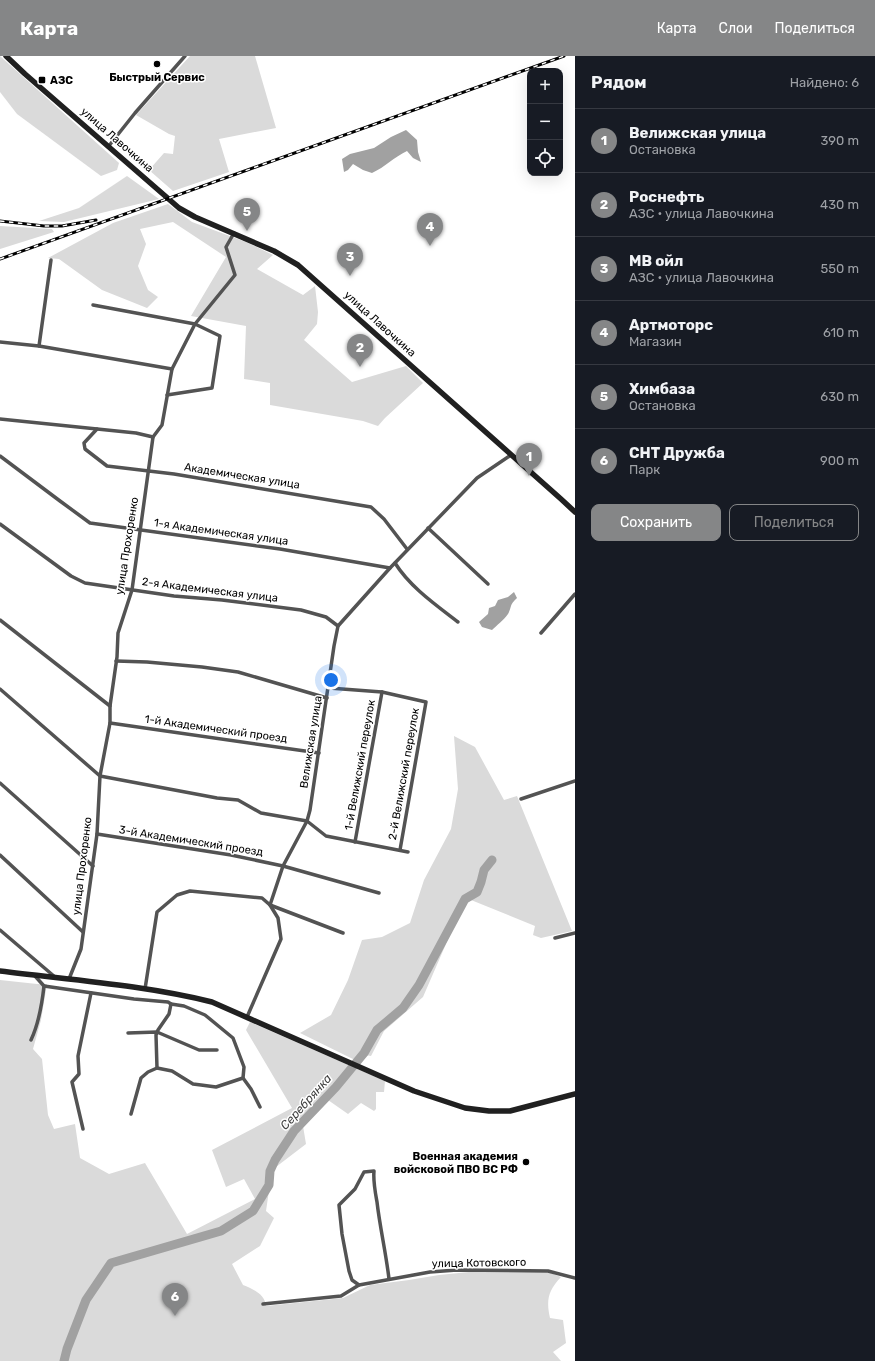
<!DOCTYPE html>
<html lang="ru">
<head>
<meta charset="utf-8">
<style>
	:root { --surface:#171b24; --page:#20242c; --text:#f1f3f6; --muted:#9ea1a6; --line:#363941; --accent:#858687 }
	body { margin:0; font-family:Rubik,sans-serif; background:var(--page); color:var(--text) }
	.controls { position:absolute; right:12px; top:12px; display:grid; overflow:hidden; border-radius:8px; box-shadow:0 4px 16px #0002 }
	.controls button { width:36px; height:36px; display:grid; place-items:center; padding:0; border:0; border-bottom:1px solid var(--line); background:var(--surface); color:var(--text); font:20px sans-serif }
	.you { position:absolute; left:331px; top:624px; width:14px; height:14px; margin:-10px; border:3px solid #fff; border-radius:50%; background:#1a73e8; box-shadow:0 0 0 6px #1a73e833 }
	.badge { display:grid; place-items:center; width:26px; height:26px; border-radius:50%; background:var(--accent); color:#fff; font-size:13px; font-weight:700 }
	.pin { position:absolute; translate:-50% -33px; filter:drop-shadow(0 1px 2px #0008) }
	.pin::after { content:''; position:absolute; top:21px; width:14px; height:12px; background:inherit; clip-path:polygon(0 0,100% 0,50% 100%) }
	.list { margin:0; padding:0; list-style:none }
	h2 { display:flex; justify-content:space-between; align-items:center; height:52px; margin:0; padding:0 16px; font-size:17px }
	h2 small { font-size:13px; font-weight:400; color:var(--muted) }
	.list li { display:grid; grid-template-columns:26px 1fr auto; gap:12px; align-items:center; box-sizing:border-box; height:64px; padding:0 16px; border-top:1px solid var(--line) }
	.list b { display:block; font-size:15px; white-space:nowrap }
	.list p { margin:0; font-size:13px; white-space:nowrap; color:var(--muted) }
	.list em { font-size:13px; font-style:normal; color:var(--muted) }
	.actions { display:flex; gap:8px; padding:12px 16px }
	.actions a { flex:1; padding:9px 0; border:1px solid var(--accent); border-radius:8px; text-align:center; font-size:14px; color:var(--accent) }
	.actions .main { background:var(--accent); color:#fff }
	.icon { flex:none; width:22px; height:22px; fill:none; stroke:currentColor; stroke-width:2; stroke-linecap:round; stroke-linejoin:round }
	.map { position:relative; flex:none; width:575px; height:1305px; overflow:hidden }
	header { display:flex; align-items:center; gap:24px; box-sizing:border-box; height:56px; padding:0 20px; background:var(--accent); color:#fff }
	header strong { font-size:19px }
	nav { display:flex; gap:22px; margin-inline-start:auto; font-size:14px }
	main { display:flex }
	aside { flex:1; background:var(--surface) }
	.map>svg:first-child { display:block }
</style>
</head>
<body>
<header>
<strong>Карта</strong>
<nav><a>Карта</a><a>Слои</a><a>Поделиться</a></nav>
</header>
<main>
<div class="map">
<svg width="575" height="1305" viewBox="0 0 575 1305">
	<rect width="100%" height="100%" fill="#fff"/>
	<g fill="#dadada">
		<polygon points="0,0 119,107 117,114 101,120 17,58 0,36"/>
		<polygon points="190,0 255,0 276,72 219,83 229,116 173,135 149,114 164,97 173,98 175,80 169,78 136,59"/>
		<polygon points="127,120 159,143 64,166 39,165 79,152"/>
		<polygon points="168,148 192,166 246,186 273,199 257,213 303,239 315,230 318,256 317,268 304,284 352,326 406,310 423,327 385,362 378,370 363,365 270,349 270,327 244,323 246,270 191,260 226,201 173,166 140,173 146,188 138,210 148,234 158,241 147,252 102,234 59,203 48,202 113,167"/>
		<polygon points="0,170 52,173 54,176 0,193"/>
		<polygon points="454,680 475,691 504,744 517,740 572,875 541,882 533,879 535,870 471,844 462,851 423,941 384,975 371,1000 365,999 361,1007 300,977 331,959 348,924 362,884 382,881 410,867 424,824 451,773 458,733"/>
		<path d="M0 924 37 928H47L41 964 33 993 42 1003 48 1059 54 1073 75 1068 80 1102 109 1118 145 1107 187 1178 255 1143 244 1123 226 1131 212 1094 292 1052 246 974 250 966 385 1025 384 1036H376V1053L374 1055 361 1047 348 1058 328 1044 303 1070 306 1088 272 1114 266 1155 274 1162 260 1190 232 1208 243 1229C253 1233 265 1238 266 1250L343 1242 370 1229 409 1224 439 1219 469 1216H548L561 1221C548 1235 546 1244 550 1262L563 1264 566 1287 553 1296 561 1305H0Z"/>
	</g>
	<g fill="#a1a1a1">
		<path d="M406 74 417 84 418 96 421 106 413 102 407 95C394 101 385 111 372 117L363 114 353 108 348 114 344 116 342 103 350 98 374 92 391 81Z"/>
		<path d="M514 536 517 542C509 549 512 551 508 558 503 565 497 569 492 574L482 571 479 566 488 558 489 552 495 550 498 544 508 541Z"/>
	</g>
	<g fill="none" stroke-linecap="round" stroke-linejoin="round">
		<polyline stroke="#a1a1a1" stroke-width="9" points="64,1305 67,1293 86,1244 111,1207 221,1175 253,1155 269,1129 270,1115 275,1104 294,1075 336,1031 364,997 377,974 403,952 419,929 465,843 477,836 481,826 484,814 492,804"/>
		<g stroke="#535353" stroke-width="3.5">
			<polyline points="108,91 135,57 185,0"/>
			<polyline points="93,249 195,268 220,280 212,332 167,339"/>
			<polyline points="0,286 39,290 172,313"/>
			<polyline points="39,290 51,204"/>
			<polyline points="0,363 136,377 153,381"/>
			<polyline points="97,373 84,387 85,393 107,410 174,418 371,451 384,463 407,493"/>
			<polyline points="0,400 60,445 90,467 280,493 390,512"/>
			<polyline points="0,468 71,520 85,527 174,540 222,544 301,554 326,561 338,570"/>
			<polyline points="428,472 488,528"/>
			<path d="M395 507C410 531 436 549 458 566"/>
			<polyline points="0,564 110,650"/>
			<polyline points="541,577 575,538"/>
			<polyline points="116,605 147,606 202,611 238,616 327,642"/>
			<polyline points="329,632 382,636 426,646 400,794"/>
			<polyline points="0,633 100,720 217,742 238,744 261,757 307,765 326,780 408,796"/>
			<polyline points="110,667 319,697"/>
			<polyline points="0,727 93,810"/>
			<polyline points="521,743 575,725"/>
			<polyline points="97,778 231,799 283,810 379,837"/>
			<polyline points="355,786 382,636"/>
			<polyline points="0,799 83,876"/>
			<polyline points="0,874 55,921"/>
			<polyline points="555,882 575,877"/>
			<polyline points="69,923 81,893 97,778 100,720 110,667 110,650 117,601 118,577 132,534 153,381 162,369 172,313 195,268 235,219 226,191 234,177"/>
			<polyline points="44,930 134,943 168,946 171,948 169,958 158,974 156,979 157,1012 148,1016 141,1022 131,1058"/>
			<polyline points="145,933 157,856 177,839 190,835 262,842 270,849 343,877"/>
			<polyline points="247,961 281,883 278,862 270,849 283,810 307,765 310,754 334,590 338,570 390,512 477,422 511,399"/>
			<polyline points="128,977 157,976 199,994 217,994"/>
			<path d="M31 984C39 967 42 948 44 930L35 920"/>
			<polyline points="157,1012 172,1015 193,1028 201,1029 216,1031 243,1022 244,1011 233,982 205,959 184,950 171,948"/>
			<polyline points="243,1022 251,1033 260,1051"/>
			<polyline points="83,1073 72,1026 79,1018 78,1000 91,937"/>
			<path d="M359 1229 352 1224 349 1215 342 1178 339 1149 355 1133 364 1116 374 1115C373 1125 375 1135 377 1146 380 1172 386 1197 389 1223"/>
			<polyline points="263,1248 341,1240 359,1229 430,1216 457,1214 548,1215 575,1222"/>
		</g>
		<g stroke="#202020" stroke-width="5.5">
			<polyline points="6,0 25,18 179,152 195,161 274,195 298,209 561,443 575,456"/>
			<path d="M0 915C71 924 143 929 212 946L414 1035 465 1052 489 1055H510L575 1038"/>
		</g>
		<g stroke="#000" stroke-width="3">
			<g id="rail">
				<polyline points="0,165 44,170 62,170 96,164"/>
				<polyline points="0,203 564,0"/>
			</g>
		</g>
		<use href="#rail" stroke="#fff" stroke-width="1.5" stroke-dasharray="4.5" stroke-linecap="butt"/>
	</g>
	<g fill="#000" stroke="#fff" stroke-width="1.5">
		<circle cx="157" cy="8" r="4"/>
		<rect x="38" y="20" width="8" height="8" rx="2"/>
		<circle cx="526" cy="1106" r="4"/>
	</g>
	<g text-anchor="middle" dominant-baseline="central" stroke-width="3" stroke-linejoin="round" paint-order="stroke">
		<g font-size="11" font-weight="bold" fill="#000" stroke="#fff">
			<text x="157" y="21">Быстрый Сервис</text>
			<text x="50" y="24" text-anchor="start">АЗС</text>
			<text x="518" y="1100" text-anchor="end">Военная академия<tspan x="518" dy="13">войсковой ПВО ВС РФ</tspan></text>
		</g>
		<g font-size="11" fill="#000" stroke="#fff">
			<text transform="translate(117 84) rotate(41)">улица Лавочкина</text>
			<text transform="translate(380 268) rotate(42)">улица Лавочкина</text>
			<text transform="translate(242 420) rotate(9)">Академическая улица</text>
			<text transform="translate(221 476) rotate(8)">1-я Академическая улица</text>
			<text transform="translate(127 490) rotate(-81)">улица Прохоренко</text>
			<text transform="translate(210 534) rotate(7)">2-я Академическая улица</text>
			<text transform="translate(216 673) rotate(8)">1-й Академический проезд</text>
			<text transform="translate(311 686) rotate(-81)">Велижская улица</text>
			<text transform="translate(360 709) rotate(-80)">1-й Велижский переулок</text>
			<text transform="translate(404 718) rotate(-80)">2-й Велижский переулок</text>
			<text transform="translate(191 785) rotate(9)">3-й Академический проезд</text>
			<text transform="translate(82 810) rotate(-83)">улица Прохоренко</text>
			<text transform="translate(479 1207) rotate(-1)">улица Котовского</text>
		</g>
		<g font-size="12" font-style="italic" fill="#424242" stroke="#fff">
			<text transform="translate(306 1046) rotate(-48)">Серебрянка</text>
		</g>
	</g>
</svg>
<div class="controls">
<button>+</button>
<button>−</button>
<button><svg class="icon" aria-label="locate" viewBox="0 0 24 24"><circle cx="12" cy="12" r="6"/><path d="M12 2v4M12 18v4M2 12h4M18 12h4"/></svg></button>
</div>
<div class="you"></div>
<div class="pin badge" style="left:529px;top:420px">1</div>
<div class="pin badge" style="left:360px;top:311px">2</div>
<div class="pin badge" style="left:350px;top:220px">3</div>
<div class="pin badge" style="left:430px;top:190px">4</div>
<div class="pin badge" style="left:247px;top:175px">5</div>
<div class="pin badge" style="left:175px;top:1260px">6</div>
</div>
<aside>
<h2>Рядом<small>Найдено: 6</small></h2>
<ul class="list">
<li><span class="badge">1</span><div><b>Велижская улица</b><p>Остановка</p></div><em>390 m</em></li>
<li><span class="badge">2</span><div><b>Роснефть</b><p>АЗС · улица Лавочкина</p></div><em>430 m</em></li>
<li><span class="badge">3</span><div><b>МВ ойл</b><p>АЗС · улица Лавочкина</p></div><em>550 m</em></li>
<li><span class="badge">4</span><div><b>Артмоторс</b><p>Магазин</p></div><em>610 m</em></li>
<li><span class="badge">5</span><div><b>Химбаза</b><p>Остановка</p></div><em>630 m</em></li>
<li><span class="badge">6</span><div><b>СНТ Дружба</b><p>Парк</p></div><em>900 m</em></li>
</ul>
<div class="actions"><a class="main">Сохранить</a><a>Поделиться</a></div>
</aside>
</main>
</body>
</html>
